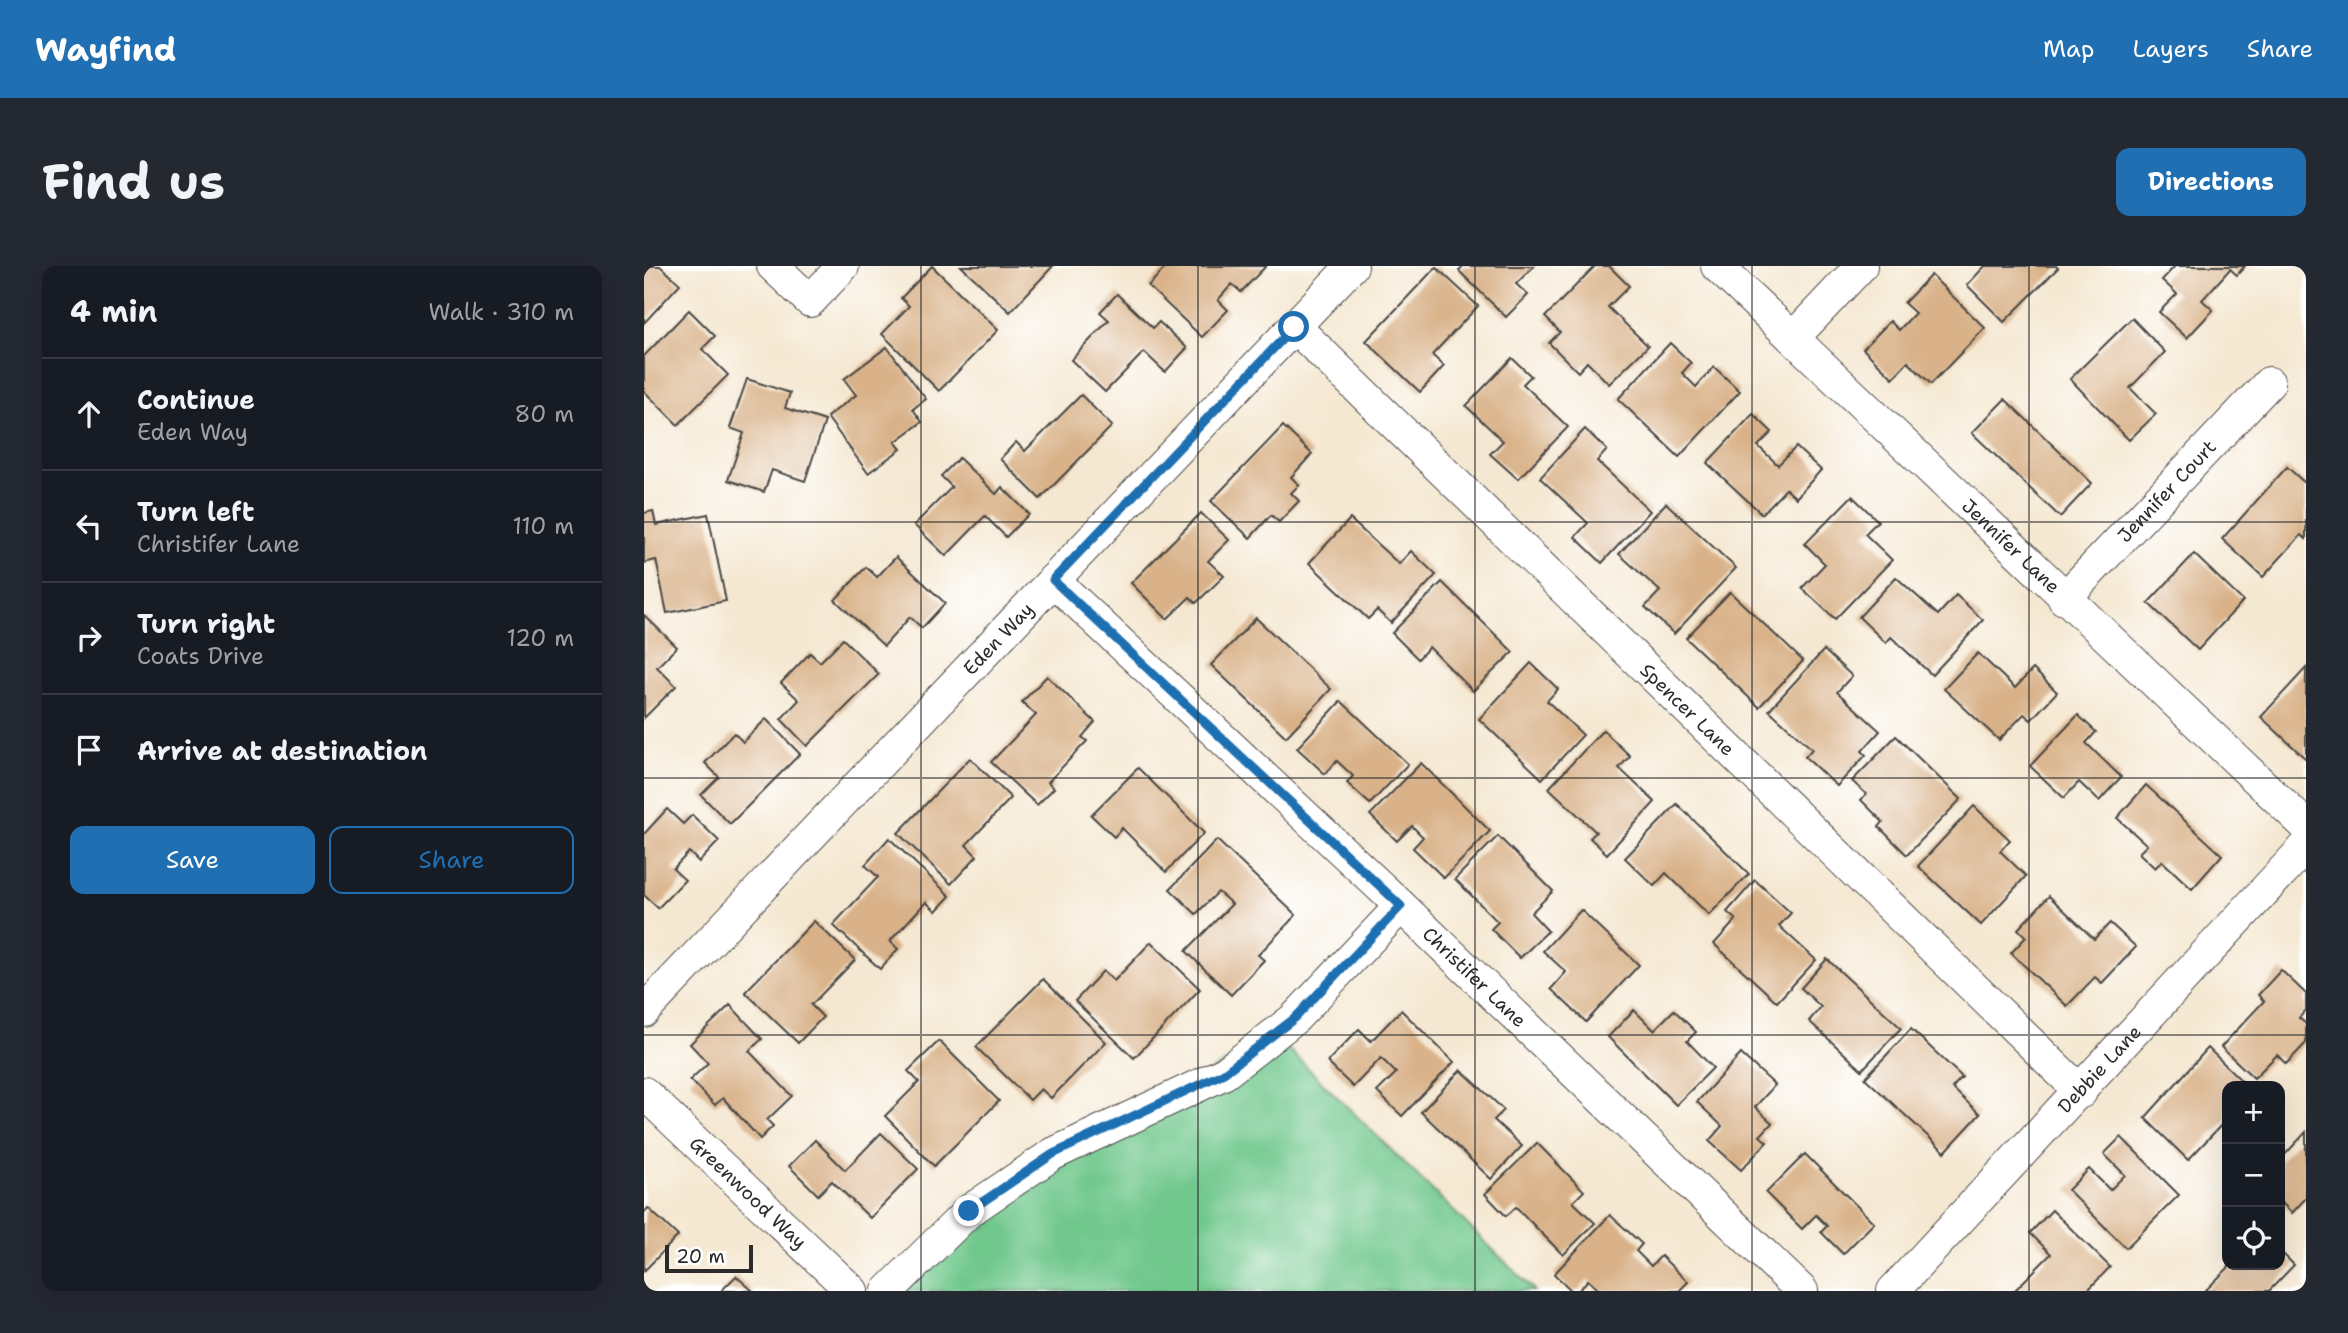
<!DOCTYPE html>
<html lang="en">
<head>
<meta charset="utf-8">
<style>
	:root { --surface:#171b24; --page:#242831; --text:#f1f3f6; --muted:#9ea1a6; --line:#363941; --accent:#1f6fb2 }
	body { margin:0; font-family:"Shantell Sans",sans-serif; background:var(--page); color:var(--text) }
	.controls { position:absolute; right:21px; bottom:21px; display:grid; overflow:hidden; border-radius:14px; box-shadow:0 7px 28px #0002 }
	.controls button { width:63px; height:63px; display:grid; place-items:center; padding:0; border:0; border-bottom:2px solid var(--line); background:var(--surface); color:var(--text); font:35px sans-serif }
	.scale { position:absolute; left:21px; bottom:18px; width:88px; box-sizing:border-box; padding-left:7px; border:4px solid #2b2b2b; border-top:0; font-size:19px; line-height:24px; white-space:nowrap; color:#2b2b2b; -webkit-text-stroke:5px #fff; paint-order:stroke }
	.stop { position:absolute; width:21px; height:21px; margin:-16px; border:5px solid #1f6fb2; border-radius:50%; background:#fff }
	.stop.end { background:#1f6fb2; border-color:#fff; box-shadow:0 2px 7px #0008 }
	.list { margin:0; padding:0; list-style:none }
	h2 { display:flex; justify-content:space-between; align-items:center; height:91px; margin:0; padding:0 28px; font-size:30px }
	h2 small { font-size:23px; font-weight:400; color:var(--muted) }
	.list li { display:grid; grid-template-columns:46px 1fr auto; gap:21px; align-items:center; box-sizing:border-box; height:112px; padding:0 28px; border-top:2px solid var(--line) }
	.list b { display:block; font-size:26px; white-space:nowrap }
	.list p { margin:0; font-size:23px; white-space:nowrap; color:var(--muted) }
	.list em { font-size:23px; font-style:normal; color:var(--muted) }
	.actions { display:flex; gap:14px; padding:21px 28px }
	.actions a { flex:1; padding:16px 0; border:2px solid var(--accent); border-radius:14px; text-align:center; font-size:24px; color:var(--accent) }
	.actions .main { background:var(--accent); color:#fff }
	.icon { flex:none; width:38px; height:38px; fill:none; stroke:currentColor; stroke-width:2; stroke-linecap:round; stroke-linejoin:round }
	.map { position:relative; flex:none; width:1662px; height:1025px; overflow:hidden; border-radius:14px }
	header { display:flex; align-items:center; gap:42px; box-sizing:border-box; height:98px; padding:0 35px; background:var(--accent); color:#fff }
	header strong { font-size:33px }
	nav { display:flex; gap:38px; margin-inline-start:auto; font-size:24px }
	.intro { display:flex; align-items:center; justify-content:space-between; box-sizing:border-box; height:168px; padding:0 42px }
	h1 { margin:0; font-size:49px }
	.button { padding:18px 32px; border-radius:14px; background:var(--accent); color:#fff; font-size:24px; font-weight:700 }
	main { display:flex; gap:42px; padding:0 42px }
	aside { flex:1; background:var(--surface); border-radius:14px; box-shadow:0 7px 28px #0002 }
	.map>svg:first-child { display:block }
</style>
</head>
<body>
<header>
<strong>Wayfind</strong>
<nav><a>Map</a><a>Layers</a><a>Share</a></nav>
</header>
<div class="intro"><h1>Find us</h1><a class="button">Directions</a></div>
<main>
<aside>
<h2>4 min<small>Walk · 310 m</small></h2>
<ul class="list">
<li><svg class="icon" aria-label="ahead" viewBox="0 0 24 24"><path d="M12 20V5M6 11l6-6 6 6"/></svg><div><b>Continue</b><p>Eden Way</p></div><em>80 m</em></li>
<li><svg class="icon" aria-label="left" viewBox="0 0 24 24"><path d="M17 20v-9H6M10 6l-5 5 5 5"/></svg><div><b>Turn left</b><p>Christifer Lane</p></div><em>110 m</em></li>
<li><svg class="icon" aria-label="right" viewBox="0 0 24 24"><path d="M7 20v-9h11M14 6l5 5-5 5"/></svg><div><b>Turn right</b><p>Coats Drive</p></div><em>120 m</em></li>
<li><svg class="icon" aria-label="arrive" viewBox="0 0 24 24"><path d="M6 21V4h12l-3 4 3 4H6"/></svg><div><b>Arrive at destination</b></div></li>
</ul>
<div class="actions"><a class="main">Save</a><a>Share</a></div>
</aside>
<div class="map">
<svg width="1662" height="1025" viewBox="0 0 1662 1025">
	<rect width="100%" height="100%" fill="#fff"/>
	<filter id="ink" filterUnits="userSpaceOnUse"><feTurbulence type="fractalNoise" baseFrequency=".0143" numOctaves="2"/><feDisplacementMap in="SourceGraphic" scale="14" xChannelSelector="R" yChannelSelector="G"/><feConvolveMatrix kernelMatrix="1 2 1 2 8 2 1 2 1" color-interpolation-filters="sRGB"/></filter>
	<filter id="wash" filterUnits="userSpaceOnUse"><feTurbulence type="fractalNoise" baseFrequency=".00686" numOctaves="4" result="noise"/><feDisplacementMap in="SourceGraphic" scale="28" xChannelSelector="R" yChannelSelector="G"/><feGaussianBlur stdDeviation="1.57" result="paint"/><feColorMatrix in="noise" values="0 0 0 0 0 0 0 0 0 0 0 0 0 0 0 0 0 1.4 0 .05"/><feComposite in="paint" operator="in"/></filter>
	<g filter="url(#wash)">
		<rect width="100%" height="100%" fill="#f5e8d2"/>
		<polygon fill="#71c88d" stroke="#4e7a5c" stroke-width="2" points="630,769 891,1025 244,1025 325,945"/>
		<g id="blocks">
			<g fill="#d9b289">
				<polygon points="0,0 16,0 36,18 0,57"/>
				<polygon points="288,0 354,64 295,125 238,68 265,40 257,32"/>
				<polygon points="317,0 409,0 366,46"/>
				<polygon points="523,0 622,0 597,26 588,18 574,34 584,44 558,71 504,20"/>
				<polygon points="819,0 890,0 872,18 884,29 862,51 815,5"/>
				<polygon points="951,0 965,0 985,20 964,41 1004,80 965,118 943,96 934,106 905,77 916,66 901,51"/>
				<polygon points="1341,0 1412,0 1414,2 1360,56 1323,19"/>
				<polygon points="1531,0 1601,0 1593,9 1586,3 1558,34 1569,44 1543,72 1515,46 1533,28 1518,14"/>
				<polygon points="792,1 834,40 788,89 800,100 776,126 722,75"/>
				<polygon points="1287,9 1341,62 1287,118 1264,96 1249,112 1219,83 1246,55 1255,64 1271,47 1260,37"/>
				<polygon points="473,28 509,62 515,56 543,82 521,106 500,86 461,126 427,94 465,54 456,46"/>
				<polygon points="45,44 71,70 58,83 84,109 34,159 0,125 0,90"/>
				<polygon points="1488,52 1521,86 1486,122 1512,148 1485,174 1426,113"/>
				<polygon points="1026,77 1047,97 1038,107 1052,121 1070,101 1096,125 1035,191 974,133"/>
				<polygon points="243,81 282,133 269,143 278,156 251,176 257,183 224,207 183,151 212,129 200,113"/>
				<polygon points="868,92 887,110 879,118 924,161 874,213 846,188 859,175 822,140"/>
				<polygon points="103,113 146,127 141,142 181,155 161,215 128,204 120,226 84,214 100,167 86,162"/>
				<polygon points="437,129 468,160 396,233 356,193 372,176 381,185"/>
				<polygon points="1361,133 1448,217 1416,251 1328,167"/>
				<polygon points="1109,148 1128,166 1114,180 1134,199 1152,181 1177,204 1152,232 1142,223 1118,248 1063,197"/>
				<polygon points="639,160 668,188 647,211 655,219 647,227 655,235 635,256 627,249 606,272 567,235"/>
				<polygon points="941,163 963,184 953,195 1006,245 958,297 931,271 944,257 896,212"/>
				<polygon points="315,192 352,228 358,221 385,248 362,271 341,250 302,290 270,259 308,221 297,210"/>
				<polygon points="1643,201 1662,218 1662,273 1657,269 1619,311 1578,273"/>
				<polygon points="1208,230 1234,255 1221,268 1248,294 1191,353 1158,322 1181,298 1161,278"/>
				<polygon points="1022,237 1092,302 1030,368 1001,341 1016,325 975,288"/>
				<polygon points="9,245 12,259 64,248 82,335 23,347 12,294 0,297 0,247"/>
				<polygon points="557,247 585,274 564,295 580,310 552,337 546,331 523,353 487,317"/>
				<polygon points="706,253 755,298 767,285 792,309 747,357 733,344 724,353 665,297"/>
				<polygon points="1550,288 1599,335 1554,384 1504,337"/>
				<polygon points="252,291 301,337 278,362 266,351 240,380 191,334 222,301 233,311"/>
				<polygon points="1252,311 1294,349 1312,329 1339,354 1288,409 1247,371 1242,377 1215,351"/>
				<polygon points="798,316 869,386 829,425 785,381 774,393 748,367"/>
				<polygon points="1086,326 1159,395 1115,441 1042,372"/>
				<polygon points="0,349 33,381 13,401 32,420 0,452"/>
				<polygon points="612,352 687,423 642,471 567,399"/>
				<polygon points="199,373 235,408 163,480 137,453 155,434 137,417 166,387 176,396"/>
				<polygon points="1180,384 1208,410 1193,426 1236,465 1218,485 1222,489 1193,520 1161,491 1168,483 1125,444"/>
				<polygon points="1334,387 1371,422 1389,403 1413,426 1387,454 1380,448 1355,474 1300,423"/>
				<polygon points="887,397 914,423 903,435 939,469 898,513 835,453"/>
				<polygon points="1662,402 1662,493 1617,451"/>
				<polygon points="403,410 451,456 438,471 443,475 404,516 410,522 393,539 347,496 392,449 378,436"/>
				<polygon points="697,435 764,498 726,538 703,517 709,510 693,495 681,508 653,482"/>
				<polygon points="1434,449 1452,466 1442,477 1477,511 1455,535 1435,516 1420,532 1386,500"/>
				<polygon points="122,453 156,488 86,558 57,529 75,511 61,497 90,467 99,476"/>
				<polygon points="959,464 986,490 975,502 1011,536 963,588 946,572 952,566 905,522"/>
				<polygon points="1252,470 1317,533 1263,589 1235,561 1239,556 1217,534 1222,528 1208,515"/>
				<polygon points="326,492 367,532 322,579 333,590 307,618 254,567"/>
				<polygon points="777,497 846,565 800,612 769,582 779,571 768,560 753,575 726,549"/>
				<polygon points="494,502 560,567 522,606 478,562 470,571 447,549"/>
				<polygon points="1502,519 1578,589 1548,623 1518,595 1511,602 1495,587 1503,579 1473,552"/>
				<polygon points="1033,538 1105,608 1065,649 1022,607 1010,620 981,592"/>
				<polygon points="1330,540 1366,574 1356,585 1382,610 1337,659 1274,600"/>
				<polygon points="23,543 39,558 48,549 75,575 55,596 45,586 29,603 41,614 14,642 0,629 0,568"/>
				<polygon points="854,570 909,625 887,647 904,665 876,692 847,663 854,656 811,613"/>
				<polygon points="245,572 306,630 292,645 282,636 246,675 254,683 236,703 189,659 234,611 221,599"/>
				<polygon points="573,574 652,649 614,689 620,694 587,729 542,685 588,638 574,626 552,648 526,623"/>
				<polygon points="1111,614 1147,647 1135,660 1172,694 1133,736 1070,678 1092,654 1083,646"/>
				<polygon points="1405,630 1450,673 1466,657 1492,681 1458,717 1451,711 1423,740 1367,687 1382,671 1374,663"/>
				<polygon points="937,644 995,699 942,756 907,723 922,706 899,685"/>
				<polygon points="170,655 211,694 167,739 179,751 154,777 101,726"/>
				<polygon points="507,676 556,723 490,792 431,735 459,705 470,715"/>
				<polygon points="1183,693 1257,762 1218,804 1165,755 1177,741 1157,722"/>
				<polygon points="1637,704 1662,728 1662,744 1655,752 1662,758 1662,777 1642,798 1633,789 1610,812 1577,781 1620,735 1614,729"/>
				<polygon points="399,713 462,776 407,832 397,823 386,834 332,781"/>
				<polygon points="86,739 118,773 105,785 148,830 123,854 129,860 116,873 79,832 71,839 46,814 64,797 46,778"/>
				<polygon points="757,744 810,796 758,850 733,826 752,807 737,792 709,821 683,796 715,763 727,775"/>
				<polygon points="990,744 1010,764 1030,744 1052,766 1043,775 1069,802 1032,839 964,771"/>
				<polygon points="1267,763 1318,811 1308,822 1336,848 1301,886 1221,812"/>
				<polygon points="295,775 355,835 290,900 241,850 275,816 264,805"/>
				<polygon points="1564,782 1603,820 1583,820 1583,853 1544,894 1501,852"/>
				<polygon points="1097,788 1131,819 1111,841 1128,857 1116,870 1123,876 1097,904 1065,875 1078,860 1053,836"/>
				<polygon points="817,804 860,844 850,854 878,880 847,913 777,846"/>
				<polygon points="1662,866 1662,932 1648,947 1636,935 1636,894"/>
				<polygon points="237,867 274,903 226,952 188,915 174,929 145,900 171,874 201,904"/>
				<polygon points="1477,871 1535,929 1482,982 1424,924 1445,903 1466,924 1481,909 1460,888"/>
				<polygon points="893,877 940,925 929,936 951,957 919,989 872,941 862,950 841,928"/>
				<polygon points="1161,888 1230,957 1199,988 1177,966 1183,960 1172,949 1158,963 1122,927"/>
				<polygon points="4,942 34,970 0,1005 0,947"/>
				<polygon points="1408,944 1466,1001 1443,1025 1370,1025 1407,988 1386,967"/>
				<polygon points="966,949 998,978 992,985 1007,1000 1017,990 1044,1016 1035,1025 956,1025 944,1014 934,1025 928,1025 910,1008"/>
				<polygon points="1636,985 1650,999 1625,1025 1561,1025 1587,999 1636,999"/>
				<polygon points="92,1010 109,1025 77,1025"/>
			</g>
		</g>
	</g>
	<g filter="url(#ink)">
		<use href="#blocks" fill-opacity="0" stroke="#494744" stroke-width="2"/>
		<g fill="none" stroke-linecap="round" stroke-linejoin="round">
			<g stroke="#494744" stroke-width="34">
				<g id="minor">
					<polyline points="129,0 166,35 199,0"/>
					<path id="s1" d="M1073 0 1662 560"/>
					<path id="s2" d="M651 61 1437 826"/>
					<polyline points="1149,72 1217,0"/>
					<path id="s3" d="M409 314 757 640 1158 1025"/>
					<path id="s4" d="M1420 333 1625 117"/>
					<path id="s5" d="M0 745 708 0"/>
					<path id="s6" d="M0 827 208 1025"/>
					<polyline points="244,1025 325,945 409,888 581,807 651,752 757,640"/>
					<path id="s7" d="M1249 1025 1662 580"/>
				</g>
			</g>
			<use href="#minor" stroke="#fff" stroke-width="32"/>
		</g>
	</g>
	<g fill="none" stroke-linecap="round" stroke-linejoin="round" filter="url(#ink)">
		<polyline stroke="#1f6fb2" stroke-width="9" points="325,945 409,888 580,807 651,752 757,640 409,314 650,61"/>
	</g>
	<path fill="none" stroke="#2b2b2b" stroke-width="2" stroke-opacity="0.55" d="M277 0V1025M554 0V1025M831 0V1025M1108 0V1025M1385 0V1025M0 256H1662M0 512H1662M0 769H1662"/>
	<g text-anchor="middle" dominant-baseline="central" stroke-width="7" stroke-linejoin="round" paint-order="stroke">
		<g font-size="19" fill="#2b2b2b" stroke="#fff">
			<text stroke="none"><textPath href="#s4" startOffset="149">Jennifer Court</textPath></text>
			<text stroke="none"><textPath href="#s1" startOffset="406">Jennifer Lane</textPath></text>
			<text stroke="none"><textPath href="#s5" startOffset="514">Eden Way</textPath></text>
			<text stroke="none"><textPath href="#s2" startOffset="548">Spencer Lane</textPath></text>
			<text stroke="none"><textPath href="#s3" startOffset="579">Christifer Lane</textPath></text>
			<text stroke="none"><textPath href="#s7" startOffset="303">Debbie Lane</textPath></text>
			<text stroke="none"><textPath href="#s6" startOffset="144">Greenwood Way</textPath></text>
		</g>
	</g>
</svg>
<div class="controls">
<button>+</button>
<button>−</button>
<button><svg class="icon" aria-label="locate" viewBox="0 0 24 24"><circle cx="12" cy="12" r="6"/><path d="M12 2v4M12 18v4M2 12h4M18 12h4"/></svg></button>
</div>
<div class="scale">20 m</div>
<div class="stop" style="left:650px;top:61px"></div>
<div class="stop end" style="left:325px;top:945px"></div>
</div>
</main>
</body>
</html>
